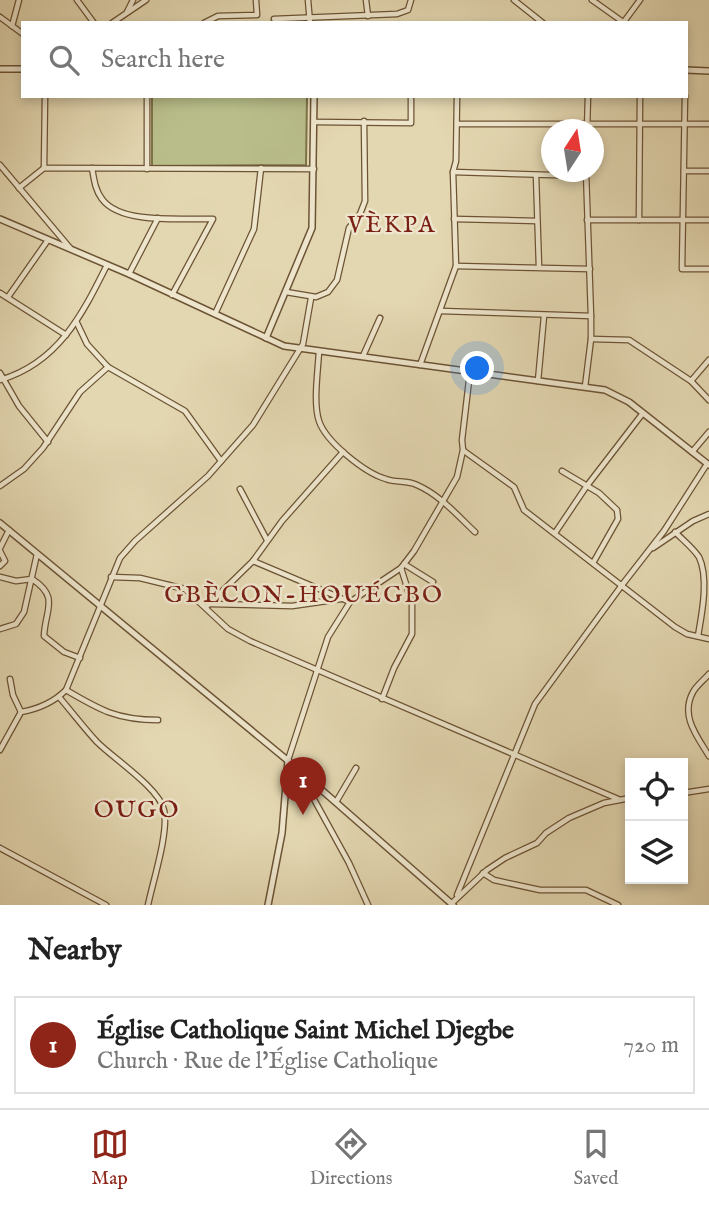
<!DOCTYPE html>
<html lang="en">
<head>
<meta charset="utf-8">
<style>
	:root { --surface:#fff; --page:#f2f2f2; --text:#222; --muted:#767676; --line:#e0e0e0; --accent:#8f2418 }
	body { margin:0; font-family:"IM FELL English",serif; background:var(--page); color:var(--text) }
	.controls { position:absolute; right:21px; bottom:21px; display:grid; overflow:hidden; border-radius:0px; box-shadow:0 4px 10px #0003 }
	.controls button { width:63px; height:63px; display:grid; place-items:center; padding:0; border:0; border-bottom:2px solid var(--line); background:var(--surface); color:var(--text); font:35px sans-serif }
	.compass { position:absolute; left:541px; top:119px; width:63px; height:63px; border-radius:50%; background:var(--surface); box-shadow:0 4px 10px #0003; rotate:12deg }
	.you { position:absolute; left:478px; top:369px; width:24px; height:24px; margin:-18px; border:5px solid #fff; border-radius:50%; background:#1a73e8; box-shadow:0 0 0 10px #1a73e833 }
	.badge { display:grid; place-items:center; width:46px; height:46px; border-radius:50%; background:var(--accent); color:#fff; font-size:23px; font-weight:700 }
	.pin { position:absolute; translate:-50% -58px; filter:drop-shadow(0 2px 4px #0008) }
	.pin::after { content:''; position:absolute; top:37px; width:24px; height:21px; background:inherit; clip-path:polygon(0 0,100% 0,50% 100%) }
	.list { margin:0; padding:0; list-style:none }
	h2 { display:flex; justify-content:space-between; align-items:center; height:91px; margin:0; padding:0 28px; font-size:30px }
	h2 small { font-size:23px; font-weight:400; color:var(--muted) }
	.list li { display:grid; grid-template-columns:46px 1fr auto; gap:21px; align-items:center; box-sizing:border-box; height:98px; margin:0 14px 14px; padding:0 14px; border:2px solid var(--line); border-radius:0px }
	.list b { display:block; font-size:26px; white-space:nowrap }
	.list p { margin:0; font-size:23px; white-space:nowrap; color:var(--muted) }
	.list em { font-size:23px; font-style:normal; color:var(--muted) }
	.icon { flex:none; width:38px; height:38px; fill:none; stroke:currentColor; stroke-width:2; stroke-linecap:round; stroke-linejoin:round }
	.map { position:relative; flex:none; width:709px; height:905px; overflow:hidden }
	.search { position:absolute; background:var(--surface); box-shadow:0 4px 10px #0003; left:21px; right:21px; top:21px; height:77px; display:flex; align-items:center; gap:18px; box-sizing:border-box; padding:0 24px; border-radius:0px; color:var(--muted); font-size:26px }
	.sheet { height:203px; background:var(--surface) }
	nav { display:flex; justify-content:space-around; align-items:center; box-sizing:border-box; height:98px; border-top:2px solid var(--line); background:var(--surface); font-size:19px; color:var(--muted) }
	nav a { display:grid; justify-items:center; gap:4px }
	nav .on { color:var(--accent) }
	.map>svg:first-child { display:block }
</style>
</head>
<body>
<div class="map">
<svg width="709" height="905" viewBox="0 0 709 905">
	<rect width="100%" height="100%" fill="#e3d7b1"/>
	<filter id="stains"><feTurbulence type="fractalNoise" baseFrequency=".00286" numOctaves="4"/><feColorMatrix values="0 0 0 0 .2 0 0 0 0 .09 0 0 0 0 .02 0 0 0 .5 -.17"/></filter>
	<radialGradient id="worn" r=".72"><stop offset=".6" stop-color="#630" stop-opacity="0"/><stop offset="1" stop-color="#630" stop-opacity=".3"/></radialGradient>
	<polygon fill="#b8bd89" stroke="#7e724a" stroke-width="2" points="152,96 307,96 306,165 152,166"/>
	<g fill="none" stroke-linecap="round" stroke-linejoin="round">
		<g stroke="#6c5334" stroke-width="7">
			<g id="minor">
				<polyline points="77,0 94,23"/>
				<polyline points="308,0 310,23"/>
				<polyline points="366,0 368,16"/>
				<polyline points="514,0 543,23"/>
				<polyline points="592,0 623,22"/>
				<polyline points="127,12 133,0"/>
				<polyline points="0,17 23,34"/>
				<polyline points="274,19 397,14 408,10 411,0"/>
				<polyline points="112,23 146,0"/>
				<polyline points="204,23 218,16 257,15 256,0"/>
				<polyline points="623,23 640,0"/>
				<polyline points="12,26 19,0"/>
				<polyline points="685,96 682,269 709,269"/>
				<polyline points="314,122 411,123 411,96"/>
				<polyline points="457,124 709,124"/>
				<polyline points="587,130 588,96"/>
				<polyline points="0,165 70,248"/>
				<polyline points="44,168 45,96"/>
				<path d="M92 168C94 179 95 190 102 199 121 225 183 218 213 219L172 295"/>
				<polyline points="147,169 147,96"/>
				<polyline points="684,171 709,171"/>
				<polyline points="453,172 586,176"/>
				<polyline points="536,175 539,267"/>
				<polyline points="19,188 44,168 314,169"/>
				<polyline points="454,219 537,221"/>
				<polyline points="587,220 709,220"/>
				<polyline points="639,220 640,96"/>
				<polyline points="456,266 590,269"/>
				<polyline points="129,274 158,218"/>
				<polyline points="286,292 316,297 328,292 337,280 349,228 360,214 365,201 364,121"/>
				<polyline points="0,293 66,335"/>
				<polyline points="8,297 48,240"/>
				<polyline points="441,311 591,316"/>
				<polyline points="215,314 254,229 261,168"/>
				<polyline points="77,323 87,344 108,367 185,411 221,461"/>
				<polyline points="591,339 629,340 691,381 709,400"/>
				<path d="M319 351C318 371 313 403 319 421 326 442 365 473 386 479 396 483 407 480 417 485 440 495 458 516 475 532"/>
				<polyline points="363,356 380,318"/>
				<polyline points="420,365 456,266 453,172 456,161 457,96"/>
				<polyline points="0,373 19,406 48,442"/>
				<path d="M0 380C58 363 82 315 107 265"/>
				<polyline points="538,381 544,316"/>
				<polyline points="691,381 709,360"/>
				<polyline points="585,387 591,339 591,316 586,172"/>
				<polyline points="464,451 514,487 524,510 675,627 687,634 709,639"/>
				<polyline points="692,452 709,432"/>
				<polyline points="562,471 599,493 617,510 618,519 593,563"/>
				<polyline points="0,486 24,469 43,448 80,392 108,367"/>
				<polyline points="240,489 267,540"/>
				<path d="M675 532C683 540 693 548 699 557 709 578 702 613 698 636"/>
				<polyline points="555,533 586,487 643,413"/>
				<polyline points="0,548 9,530"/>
				<polyline points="653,548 693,521 709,514"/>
				<polyline points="0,551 5,561 0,566"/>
				<polyline points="253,561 350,602"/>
				<polyline points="404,564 433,582"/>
				<path d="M0 577 16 581 32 579C60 597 45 610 44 636L64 652 80 658"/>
				<polyline points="111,577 140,578 185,589 228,629 250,641 618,799"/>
				<polyline points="210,604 292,606 341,599"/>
				<polyline points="206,607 253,561 282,521 343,452"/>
				<polyline points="0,629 16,624 24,612 37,554"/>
				<path d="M709 674C704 680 697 685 693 692 680 716 697 736 709 756"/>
				<path d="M10 679 13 695 21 712C38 709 54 702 66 690L120 558 135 541 208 476 253 425 303 344 311 298"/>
				<path d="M66 690C100 710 117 720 158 720"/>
				<path d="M59 697C72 712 84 728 97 742 114 759 159 788 164 810 169 832 153 881 148 905"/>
				<polyline points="382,699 394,668 412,634 412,603 401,568"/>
				<polyline points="0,750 21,712"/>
				<polyline points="288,760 328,637 350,602 401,568 414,551 457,477 463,450 462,440 470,372"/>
				<polyline points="299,772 349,863 368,905"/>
				<polyline points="683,793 709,789"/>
				<polyline points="336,802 356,768"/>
				<polyline points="0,848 106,905"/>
				<polyline points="483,873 494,880 540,890 586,890 618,905"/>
				<polyline points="457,895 535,704 622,585 664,531 707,464"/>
				<polyline points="451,904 487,870 505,858 537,843 546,833 569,818 604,803 630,798"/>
			</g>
		</g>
		<g stroke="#6c5334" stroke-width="8">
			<g id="tertiary">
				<polyline points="0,69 23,69"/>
				<polyline points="686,70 709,71"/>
				<polyline points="0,219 129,274 284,346 605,390 629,402 709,465"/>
				<polyline points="266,338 312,228 314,96"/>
				<polyline points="0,523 292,764 453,905"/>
				<polyline points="268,905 282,833 288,760"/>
			</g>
		</g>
		<use href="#minor" stroke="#ede5cc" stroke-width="4.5"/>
		<use href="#tertiary" stroke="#ede5cc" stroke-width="5"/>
	</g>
	<g text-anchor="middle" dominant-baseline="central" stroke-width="5" stroke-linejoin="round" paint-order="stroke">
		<g font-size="24" letter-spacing="2" fill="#7a1f14" stroke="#ede5cc">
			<text x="392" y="225">VÈKPA</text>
			<text x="304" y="595">GBÈCON-HOUÉGBO</text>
			<text x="137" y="810">OUGO</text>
		</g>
	</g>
	<rect width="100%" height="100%" filter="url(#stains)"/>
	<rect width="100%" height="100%" fill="url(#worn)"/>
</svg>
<div class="controls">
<button><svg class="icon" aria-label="locate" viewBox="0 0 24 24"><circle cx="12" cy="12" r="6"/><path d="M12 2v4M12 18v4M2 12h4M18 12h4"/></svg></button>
<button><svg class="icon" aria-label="layers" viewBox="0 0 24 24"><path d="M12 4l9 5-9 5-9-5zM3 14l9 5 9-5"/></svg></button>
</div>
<svg class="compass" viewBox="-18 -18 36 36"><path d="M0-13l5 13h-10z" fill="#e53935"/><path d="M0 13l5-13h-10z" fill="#767676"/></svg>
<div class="you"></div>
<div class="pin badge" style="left:303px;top:815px">1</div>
<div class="search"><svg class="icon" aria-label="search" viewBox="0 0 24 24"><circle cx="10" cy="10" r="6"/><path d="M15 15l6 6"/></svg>Search here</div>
</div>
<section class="sheet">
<h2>Nearby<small></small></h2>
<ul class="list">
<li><span class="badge">1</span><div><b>Église Catholique Saint Michel Djegbe</b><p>Church · Rue de l'Église Catholique</p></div><em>720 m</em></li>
</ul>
</section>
<nav>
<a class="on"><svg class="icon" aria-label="map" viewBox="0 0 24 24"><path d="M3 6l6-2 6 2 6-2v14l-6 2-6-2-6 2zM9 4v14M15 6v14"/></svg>Map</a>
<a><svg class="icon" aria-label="directions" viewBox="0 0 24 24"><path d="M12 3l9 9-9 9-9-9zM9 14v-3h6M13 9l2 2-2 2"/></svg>Directions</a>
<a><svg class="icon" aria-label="saved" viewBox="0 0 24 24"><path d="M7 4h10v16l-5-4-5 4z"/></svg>Saved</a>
</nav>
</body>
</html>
